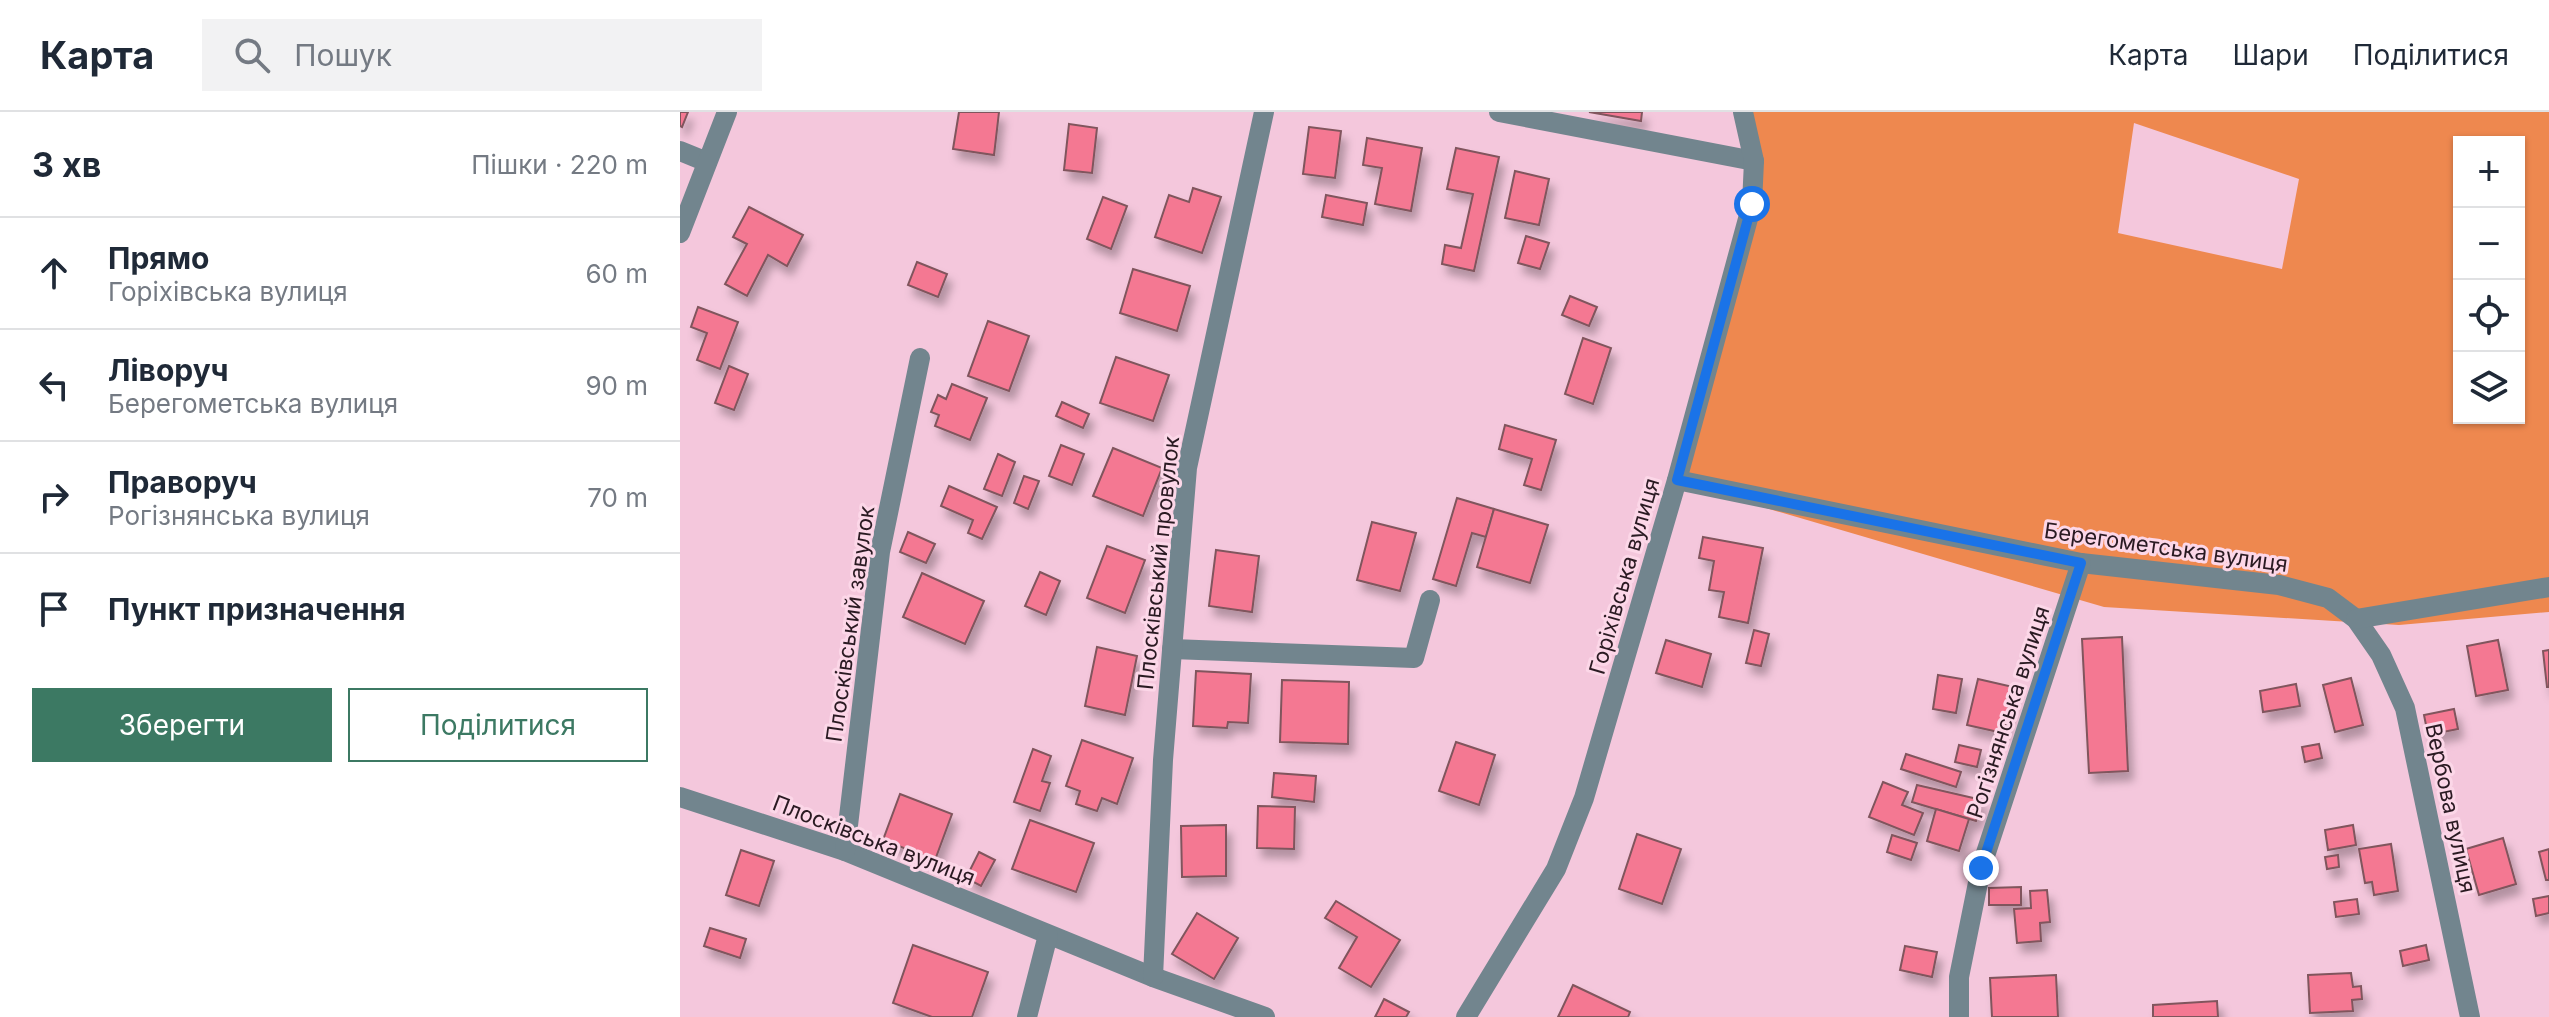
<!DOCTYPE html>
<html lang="uk">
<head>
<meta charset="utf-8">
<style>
	:root { --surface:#fff; --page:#f2f2f3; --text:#1f2937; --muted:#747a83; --line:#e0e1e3; --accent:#3c7963 }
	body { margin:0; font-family:Inter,sans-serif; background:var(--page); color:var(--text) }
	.controls { position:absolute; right:24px; top:24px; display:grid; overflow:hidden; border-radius:0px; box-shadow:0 2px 6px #0004 }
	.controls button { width:72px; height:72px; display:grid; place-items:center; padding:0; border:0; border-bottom:2px solid var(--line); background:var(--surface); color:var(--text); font:40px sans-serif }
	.stop { position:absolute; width:24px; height:24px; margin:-18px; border:6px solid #1a73e8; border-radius:50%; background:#fff }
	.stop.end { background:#1a73e8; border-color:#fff; box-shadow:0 2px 8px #0008 }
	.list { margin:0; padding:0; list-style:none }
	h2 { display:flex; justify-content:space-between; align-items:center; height:104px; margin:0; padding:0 32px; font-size:34px }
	h2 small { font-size:26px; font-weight:400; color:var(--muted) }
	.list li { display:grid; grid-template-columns:52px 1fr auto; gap:24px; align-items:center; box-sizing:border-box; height:112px; padding:0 32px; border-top:2px solid var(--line) }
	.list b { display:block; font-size:30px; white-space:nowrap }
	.list p { margin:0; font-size:26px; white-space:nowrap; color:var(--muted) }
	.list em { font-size:26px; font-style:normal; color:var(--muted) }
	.actions { display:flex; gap:16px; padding:24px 32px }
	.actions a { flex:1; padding:18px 0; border:2px solid var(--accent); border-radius:0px; text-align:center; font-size:28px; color:var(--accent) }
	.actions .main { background:var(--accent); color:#fff }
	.icon { flex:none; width:44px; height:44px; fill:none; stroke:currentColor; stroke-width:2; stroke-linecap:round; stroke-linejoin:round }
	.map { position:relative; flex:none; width:1869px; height:905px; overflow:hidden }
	header { display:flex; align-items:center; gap:48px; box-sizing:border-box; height:112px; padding:0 40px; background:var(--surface); border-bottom:2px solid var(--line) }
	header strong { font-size:38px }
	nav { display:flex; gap:44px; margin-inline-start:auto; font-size:28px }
	.search { width:560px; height:72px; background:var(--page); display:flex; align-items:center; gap:20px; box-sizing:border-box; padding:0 28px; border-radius:0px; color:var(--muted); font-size:30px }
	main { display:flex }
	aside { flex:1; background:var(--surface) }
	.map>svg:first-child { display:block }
</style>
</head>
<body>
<header>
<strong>Карта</strong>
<div class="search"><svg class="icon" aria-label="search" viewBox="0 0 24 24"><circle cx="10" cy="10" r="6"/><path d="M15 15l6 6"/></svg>Пошук</div>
<nav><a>Карта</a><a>Шари</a><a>Поділитися</a></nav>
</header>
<main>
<aside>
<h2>3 хв<small>Пішки · 220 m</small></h2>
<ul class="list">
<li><svg class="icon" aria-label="ahead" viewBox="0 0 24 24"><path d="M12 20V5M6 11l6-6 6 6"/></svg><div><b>Прямо</b><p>Горіхівська вулиця</p></div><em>60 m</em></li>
<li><svg class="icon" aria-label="left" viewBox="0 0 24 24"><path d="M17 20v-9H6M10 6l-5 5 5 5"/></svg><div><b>Ліворуч</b><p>Берегометська вулиця</p></div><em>90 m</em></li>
<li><svg class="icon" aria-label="right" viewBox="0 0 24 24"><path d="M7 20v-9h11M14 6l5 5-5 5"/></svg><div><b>Праворуч</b><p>Рогізнянська вулиця</p></div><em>70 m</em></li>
<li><svg class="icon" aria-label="arrive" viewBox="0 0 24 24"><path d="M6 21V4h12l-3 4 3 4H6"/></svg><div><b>Пункт призначення</b></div></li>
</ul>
<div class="actions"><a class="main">Зберегти</a><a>Поділитися</a></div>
</aside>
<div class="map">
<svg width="1869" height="905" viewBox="0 0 1869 905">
	<defs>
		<filter id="shadow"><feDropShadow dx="5" dy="9" stdDeviation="4" flood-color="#0004"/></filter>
	</defs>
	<rect width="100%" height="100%" fill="#f4c7dc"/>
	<path fill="#ee884f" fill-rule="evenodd" d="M1056 0H1869V500L1719 513 1424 495 997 370 1069 84ZM1454 11 1619 67 1602 157 1438 121ZM1779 30H1839V306H1779Z"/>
	<g fill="#f47892" stroke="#80555d" stroke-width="2" filter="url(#shadow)">
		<polygon points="0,0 8,0 2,15 0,14"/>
		<polygon points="279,0 319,0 314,43 273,37"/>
		<polygon points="909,0 962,0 961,9"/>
		<polygon points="389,12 417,16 412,61 384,58"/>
		<polygon points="629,15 661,19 655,66 623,62"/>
		<polygon points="687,26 742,36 731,99 695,92 702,56 683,53"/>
		<polygon points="776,36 819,45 794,159 762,152 765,133 781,136 793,82 767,77"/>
		<polygon points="835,59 869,67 859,113 825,106"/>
		<polygon points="513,76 541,85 522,141 475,125 489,83 509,90"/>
		<polygon points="646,83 687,91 683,113 642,105"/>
		<polygon points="423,85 447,94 431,137 407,127"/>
		<polygon points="69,95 123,123 107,154 88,143 67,184 45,172 67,132 53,125"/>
		<polygon points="846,124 869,131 860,157 838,151"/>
		<polygon points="237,150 267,162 258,185 228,173"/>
		<polygon points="453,157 510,174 497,219 440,201"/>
		<polygon points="890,184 917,195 909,214 882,203"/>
		<polygon points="18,195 58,210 40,257 17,248 27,221 11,215"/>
		<polygon points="308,209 349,224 329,279 288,264"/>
		<polygon points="903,226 931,236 913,292 885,282"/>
		<polygon points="436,245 489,263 473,309 420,291"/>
		<polygon points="49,254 68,262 54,298 35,291"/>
		<polygon points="272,272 307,286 290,328 255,314 259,303 251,300 258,283 266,287"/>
		<polygon points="382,290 409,302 403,316 376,304"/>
		<polygon points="825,313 876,328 861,378 844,373 852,347 819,337"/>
		<polygon points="381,333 404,342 392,373 369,364"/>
		<polygon points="433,336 482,356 463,404 413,384"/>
		<polygon points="318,342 335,350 322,384 304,377"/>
		<polygon points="344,364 359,369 348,397 334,391"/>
		<polygon points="269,374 317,395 302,427 288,421 293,408 261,394"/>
		<polygon points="777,386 814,397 806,425 792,421 776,474 753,467"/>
		<polygon points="814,397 868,413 850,471 797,455"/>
		<polygon points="692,410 736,421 720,479 677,468"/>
		<polygon points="228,420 255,432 246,451 220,440"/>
		<polygon points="1023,425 1083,436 1068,511 1039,505 1044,480 1029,478 1034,449 1019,446"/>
		<polygon points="427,434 465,448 445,501 407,486"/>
		<polygon points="536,438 579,444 572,500 529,494"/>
		<polygon points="360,460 380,469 366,503 345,494"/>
		<polygon points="242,461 304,489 285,532 223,505"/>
		<polygon points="1074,518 1089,522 1081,554 1066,551"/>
		<polygon points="1442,525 1448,659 1409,661 1402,527"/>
		<polygon points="986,528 1031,542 1022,575 976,561"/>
		<polygon points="1818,528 1828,578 1796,584 1787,534"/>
		<polygon points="417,535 457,544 445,603 405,594"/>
		<polygon points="1869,538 1869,575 1867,575 1863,539"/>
		<polygon points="516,559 571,562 568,611 548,610 547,616 513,614"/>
		<polygon points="1258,563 1282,567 1276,601 1253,597"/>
		<polygon points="1671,566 1683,613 1655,620 1643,573"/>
		<polygon points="1298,567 1333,575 1323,621 1287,613"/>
		<polygon points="602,568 669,570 668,632 600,630"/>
		<polygon points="1616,572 1620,594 1583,600 1580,579"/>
		<polygon points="1774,597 1778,617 1748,623 1744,603"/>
		<polygon points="402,628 453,646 437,692 422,686 417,699 396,692 400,679 386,674"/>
		<polygon points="776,630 815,643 799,693 759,679"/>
		<polygon points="1639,632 1642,646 1625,650 1622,635"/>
		<polygon points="1279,633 1301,638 1297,655 1275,650"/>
		<polygon points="353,637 371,644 362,669 370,671 360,699 334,690"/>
		<polygon points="1226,642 1281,660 1276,675 1221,657"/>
		<polygon points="594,661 636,664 634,690 592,685"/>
		<polygon points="1203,670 1228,680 1222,693 1243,701 1234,723 1189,705"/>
		<polygon points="1237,673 1302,688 1296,709 1232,690"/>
		<polygon points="220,682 272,702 255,748 203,728"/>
		<polygon points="578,694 615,695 614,737 577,736"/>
		<polygon points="1256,697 1289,707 1279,739 1247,729"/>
		<polygon points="350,708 414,731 396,780 332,757"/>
		<polygon points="546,713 546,764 502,765 501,714"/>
		<polygon points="1673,713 1676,733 1648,738 1645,718"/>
		<polygon points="957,722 1001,737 982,792 939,777"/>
		<polygon points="1212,723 1237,731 1231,748 1207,740"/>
		<polygon points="1823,726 1836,772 1799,783 1786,737"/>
		<polygon points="1711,732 1718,779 1694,783 1692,770 1685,771 1679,737"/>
		<polygon points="1869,737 1869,768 1866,768 1859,740"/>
		<polygon points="61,738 94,749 79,794 46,783"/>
		<polygon points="299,740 315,748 301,774 286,766"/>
		<polygon points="1658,743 1659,755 1647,757 1645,745"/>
		<polygon points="1341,775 1341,793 1309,793 1309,776"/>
		<polygon points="1367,778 1370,810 1360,811 1361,829 1337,831 1334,797 1351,796 1350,779"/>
		<polygon points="1869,784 1869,801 1856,804 1853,787"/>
		<polygon points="1677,787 1679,802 1656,805 1654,790"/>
		<polygon points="656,789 720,828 691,875 659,856 677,825 645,806"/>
		<polygon points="517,801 558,826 534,867 492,842"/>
		<polygon points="30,816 66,827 60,846 24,834"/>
		<polygon points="233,833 308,860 292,905 252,905 213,891"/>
		<polygon points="1746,833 1749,848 1723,854 1720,839"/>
		<polygon points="1225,834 1257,840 1252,865 1220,858"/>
		<polygon points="1671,861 1673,875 1681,874 1682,887 1672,888 1673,899 1630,901 1628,863"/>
		<polygon points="1376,863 1378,905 1312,905 1310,866"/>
		<polygon points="893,873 950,900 948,905 878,905"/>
		<polygon points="704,887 729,900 726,905 695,905"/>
		<polygon points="1537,889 1538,905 1473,905 1473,893"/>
	</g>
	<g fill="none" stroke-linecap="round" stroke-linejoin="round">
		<g stroke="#72858e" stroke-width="20">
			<polyline points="819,0 1074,49"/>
			<polyline points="0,39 27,50"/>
			<polyline points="0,121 47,0"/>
			<polyline points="997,368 1401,451 1599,473 1648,486 1676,507 1701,543 1725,596 1790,905"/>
			<polyline points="1676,507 1869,475"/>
			<polyline points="492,537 734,546 750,488"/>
			<polyline points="0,685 165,739 473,865 585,905"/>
			<polyline points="165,739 200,440 240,246"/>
			<polyline points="473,865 483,648 507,356 584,0"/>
			<polyline points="347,905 368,823"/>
			<polyline points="786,905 876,757 904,686 997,368 1072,92 1074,49 1063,0"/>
			<polyline points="1279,905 1279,865 1301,756 1401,451"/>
		</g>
	</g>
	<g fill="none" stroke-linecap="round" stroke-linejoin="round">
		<polyline stroke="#1a73e8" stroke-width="10" points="1072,92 997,368 1401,451 1301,756"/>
	</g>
	<g text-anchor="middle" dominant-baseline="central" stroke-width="6" stroke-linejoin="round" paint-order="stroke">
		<g font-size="22" fill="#2a1a22" stroke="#fcd7e8">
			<text transform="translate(1486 435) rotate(8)">Берегометська вулиця</text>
			<text transform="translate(478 451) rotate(-84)">Плосківський провулок</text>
			<text transform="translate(944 464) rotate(-74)">Горіхівська вулиця</text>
			<text transform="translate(170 512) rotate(-82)">Плосківський завулок</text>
			<text transform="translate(1328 600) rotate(-72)">Рогізнянська вулиця</text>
			<text transform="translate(1771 696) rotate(78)">Вербова вулиця</text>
			<text transform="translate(194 728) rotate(21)">Плосківська вулиця</text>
		</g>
	</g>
</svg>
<div class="controls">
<button>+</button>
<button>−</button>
<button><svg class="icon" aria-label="locate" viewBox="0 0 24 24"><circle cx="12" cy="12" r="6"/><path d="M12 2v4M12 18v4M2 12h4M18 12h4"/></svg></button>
<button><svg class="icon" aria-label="layers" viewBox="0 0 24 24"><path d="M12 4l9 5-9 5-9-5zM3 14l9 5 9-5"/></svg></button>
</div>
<div class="stop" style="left:1072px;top:92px"></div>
<div class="stop end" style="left:1301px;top:756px"></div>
</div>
</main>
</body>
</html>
